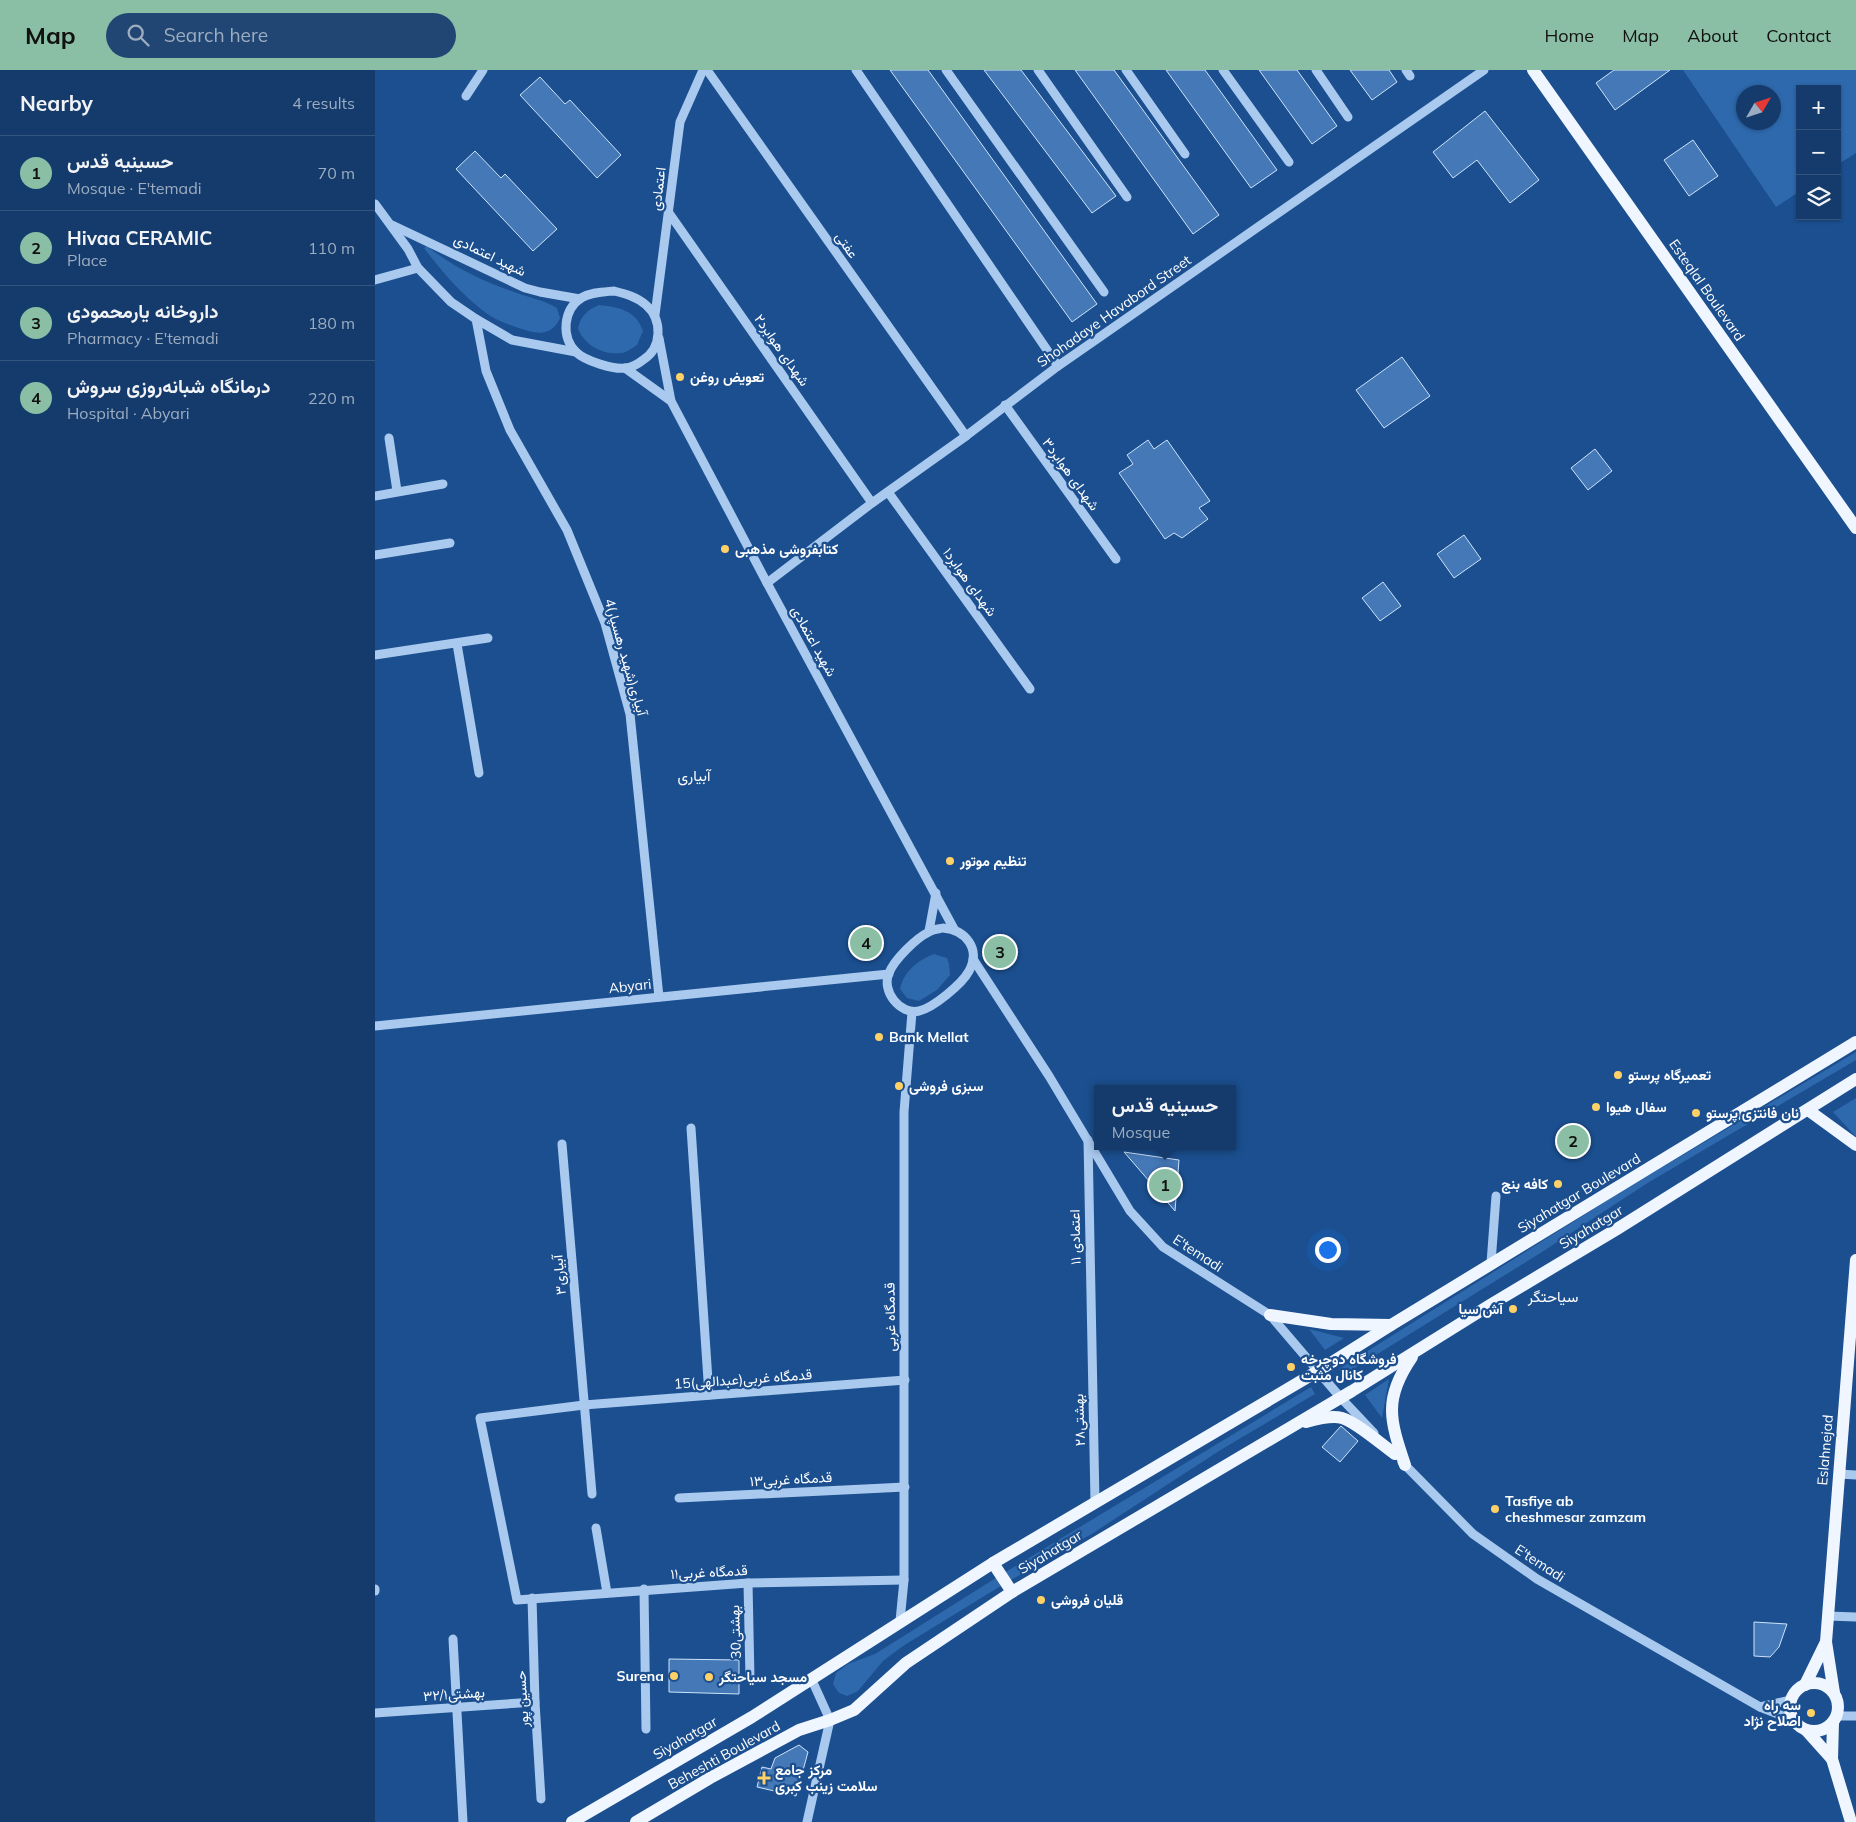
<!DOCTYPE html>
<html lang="en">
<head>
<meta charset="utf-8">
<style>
	:root { --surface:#143b6b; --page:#214673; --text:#f1f3f6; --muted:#9dadc1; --line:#33557e; --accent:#8abfa5 }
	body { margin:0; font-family:Mulish,Vazirmatn,sans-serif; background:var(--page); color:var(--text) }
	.controls { position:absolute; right:15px; top:15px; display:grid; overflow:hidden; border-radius:0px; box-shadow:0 1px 4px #0004 }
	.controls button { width:45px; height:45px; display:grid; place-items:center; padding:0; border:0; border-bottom:1px solid var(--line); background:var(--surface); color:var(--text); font:25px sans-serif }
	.compass { position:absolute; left:1361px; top:15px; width:45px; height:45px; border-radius:50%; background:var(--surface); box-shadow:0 1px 4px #0004; rotate:51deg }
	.you { position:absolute; left:952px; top:1179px; width:18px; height:18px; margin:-12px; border:4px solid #fff; border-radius:50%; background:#1a73e8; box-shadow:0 0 0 8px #1a73e833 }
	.badge { display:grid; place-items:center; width:32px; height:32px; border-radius:50%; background:var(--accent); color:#111; font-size:16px; font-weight:700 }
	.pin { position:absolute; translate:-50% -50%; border:2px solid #fff; box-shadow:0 1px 5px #0006 }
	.popup { position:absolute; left:719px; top:1015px; width:142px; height:65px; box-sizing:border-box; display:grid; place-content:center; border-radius:0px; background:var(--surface); filter:drop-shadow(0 1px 4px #0005); font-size:16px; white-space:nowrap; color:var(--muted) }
	.popup b { font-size:19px; color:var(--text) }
	.popup::after { content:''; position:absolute; left:50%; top:100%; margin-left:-10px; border:10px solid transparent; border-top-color:var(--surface) }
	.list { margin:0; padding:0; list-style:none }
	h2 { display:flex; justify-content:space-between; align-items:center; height:65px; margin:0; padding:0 20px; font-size:21px }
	h2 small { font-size:16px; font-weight:400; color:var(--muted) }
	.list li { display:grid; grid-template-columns:32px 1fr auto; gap:15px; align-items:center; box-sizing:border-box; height:75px; padding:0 20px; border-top:1px solid var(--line) }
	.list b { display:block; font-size:19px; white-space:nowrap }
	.list p { margin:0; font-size:16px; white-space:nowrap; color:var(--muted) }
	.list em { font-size:16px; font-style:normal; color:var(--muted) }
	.icon { flex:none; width:28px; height:28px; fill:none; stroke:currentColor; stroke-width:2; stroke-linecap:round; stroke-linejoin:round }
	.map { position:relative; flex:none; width:1481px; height:1752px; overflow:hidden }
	header { display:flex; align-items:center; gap:30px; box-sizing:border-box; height:70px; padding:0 25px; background:var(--accent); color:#111 }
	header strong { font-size:24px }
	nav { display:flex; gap:28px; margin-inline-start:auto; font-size:18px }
	.search { width:350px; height:45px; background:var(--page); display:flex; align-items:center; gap:12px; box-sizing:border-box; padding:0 18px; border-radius:28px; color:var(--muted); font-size:19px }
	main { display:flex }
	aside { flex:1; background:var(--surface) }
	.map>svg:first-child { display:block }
</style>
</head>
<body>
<header>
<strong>Map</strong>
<div class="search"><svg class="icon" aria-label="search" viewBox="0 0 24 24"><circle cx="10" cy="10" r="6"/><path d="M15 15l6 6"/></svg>Search here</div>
<nav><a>Home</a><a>Map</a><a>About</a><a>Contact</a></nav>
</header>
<main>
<aside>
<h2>Nearby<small>4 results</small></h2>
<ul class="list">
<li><span class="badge">1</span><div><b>حسینیه قدس</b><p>Mosque · E'temadi</p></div><em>70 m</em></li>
<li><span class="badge">2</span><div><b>Hivaa CERAMIC</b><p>Place</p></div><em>110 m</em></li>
<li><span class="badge">3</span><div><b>داروخانه یارمحمودی</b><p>Pharmacy · E'temadi</p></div><em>180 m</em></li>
<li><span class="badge">4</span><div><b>درمانگاه شبانه‌روزی سروش</b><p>Hospital · Abyari</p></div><em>220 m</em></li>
</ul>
</aside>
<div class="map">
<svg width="1481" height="1752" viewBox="0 0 1481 1752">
	<rect width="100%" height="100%" fill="#1b4f8f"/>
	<g fill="#2e69ad" fill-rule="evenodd">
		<path d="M1308 0H1481V83L1462 95V19H1425V121L1401 137ZM1368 22H1398V52H1368Z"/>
		<path d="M52 176C79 198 110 212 142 223 155 228 169 230 182 238L185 248C178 264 166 265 150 260 137 256 122 251 111 243 87 225 67 202 49 178Z"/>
		<path d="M224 235C243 237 261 240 268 261L262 275C257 278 253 282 247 283 230 286 208 275 203 258 206 246 212 240 224 235Z"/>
		<path d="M559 884 572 888 574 894 575 905 562 920 544 931 532 928 525 919C529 901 543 890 559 884Z"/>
		<polygon points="1481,982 1481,990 1271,1114 1164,1184 967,1306 964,1299 1244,1123"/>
		<polygon points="1481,1028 1481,1067 1458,1042"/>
		<polygon points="934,1259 969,1268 950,1280"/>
		<polygon points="1014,1309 1007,1348 990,1325"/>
		<polygon points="936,1317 940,1324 844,1381 715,1465 629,1514 528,1576 508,1591 483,1621 472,1626 464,1623 458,1614 461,1603 473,1594 500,1584 624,1506"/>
	</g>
	<g fill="#4478b7" stroke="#cfe3fa">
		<polygon points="515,0 553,0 722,234 697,252"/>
		<polygon points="609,0 646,0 741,126 717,143"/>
		<polygon points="700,0 739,0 844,145 818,164"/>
		<polygon points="791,0 830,0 902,100 876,118"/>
		<polygon points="884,0 922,0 962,56 937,74"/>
		<polygon points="975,0 1014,0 1022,12 997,30"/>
		<polygon points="1239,0 1295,0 1240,40 1221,13"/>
		<polygon points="165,7 190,34 195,30 246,85 222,108 145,25"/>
		<polygon points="1110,41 1164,110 1135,133 1102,90 1078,108 1058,82"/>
		<polygon points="1318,70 1343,106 1314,126 1289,90"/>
		<polygon points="100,81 126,108 130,104 182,159 158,181 81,99"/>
		<polygon points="1027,287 1055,326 1009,358 981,320"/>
		<polygon points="773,370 779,379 792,370 835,431 824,438 833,449 807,468 799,463 790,469 744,403 758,394 752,385"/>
		<polygon points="1220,379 1237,401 1213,420 1196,398"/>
		<polygon points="1089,465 1106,489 1079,508 1062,484"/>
		<polygon points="1008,512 1026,536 1005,551 987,528"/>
		<polygon points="749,1082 804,1090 800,1141"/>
		<polygon points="966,1356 983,1371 965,1392 947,1377"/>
		<polygon points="1379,1552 1412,1554 1404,1577 1395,1587 1379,1586"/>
		<polygon points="294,1589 364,1590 364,1624 294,1622"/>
		<polygon points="424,1675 433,1682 421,1726 382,1717 387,1697 396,1699 400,1688"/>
	</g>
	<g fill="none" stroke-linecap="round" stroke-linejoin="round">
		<g stroke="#a9c9ee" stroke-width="9">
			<polyline points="332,0 591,366"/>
			<polyline points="481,0 683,296"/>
			<polyline points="571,0 729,222"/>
			<polyline points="663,0 752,127"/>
			<polyline points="751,0 810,84"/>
			<polyline points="848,0 914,92"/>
			<polyline points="941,0 973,47"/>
			<polyline points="1031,0 1035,6"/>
			<polyline points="91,26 108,0"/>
			<polyline points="0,134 33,179 43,198 76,232 101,249 137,270 201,282"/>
			<polyline points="294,143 497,433"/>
			<polyline points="17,155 150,218 165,222 205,229"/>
			<polyline points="0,210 43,198"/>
			<path d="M239 221C251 224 262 227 271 235 288 250 287 278 268 290 263 294 258 297 251 298 239 300 210 291 201 282 186 267 188 240 206 228 217 222 228 222 239 221Z"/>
			<polyline points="280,245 305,52 328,0"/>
			<polyline points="101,249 111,301 135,360 192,460 230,553 255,644 284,927"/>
			<polyline points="284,268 296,331 392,513 579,859"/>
			<polyline points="250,298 296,331"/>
			<polyline points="630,335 741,489"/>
			<polyline points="14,368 22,421"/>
			<polyline points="513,422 655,619"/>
			<polyline points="0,426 68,414"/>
			<polyline points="0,485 75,473"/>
			<polyline points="392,513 497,433 591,366 683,296 1109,0"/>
			<polyline points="82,574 104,703"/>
			<polyline points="0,585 113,568"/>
			<path d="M568 858C591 860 606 879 594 901 587 914 558 938 544 941 525 945 506 921 514 903 519 890 541 868 554 862 558 859 564 859 568 858Z"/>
			<polyline points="554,861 561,823"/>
			<polyline points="598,889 674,1006 755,1141 788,1177 895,1245 965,1327 999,1363"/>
			<polyline points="0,956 514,904"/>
			<polyline points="316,1058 334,1325"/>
			<polyline points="713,1070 720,1432"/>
			<polyline points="187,1074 217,1424"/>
			<polyline points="1116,1193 1121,1126"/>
			<polyline points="1027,1392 1098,1464 1162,1509 1385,1637 1420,1651"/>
			<polyline points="1464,1404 1481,1405"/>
			<polyline points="304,1428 530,1417"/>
			<polyline points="221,1458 232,1523"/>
			<polyline points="529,1510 373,1513 142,1530 105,1348 209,1335 530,1310"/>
			<polyline points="373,1513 375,1609"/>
			<polyline points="0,1519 0,1521"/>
			<polyline points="269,1519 271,1659"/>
			<polyline points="157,1528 160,1632 166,1729"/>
			<polyline points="1453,1546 1481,1547"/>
			<polyline points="525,1551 529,1510 529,1042 537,942"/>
			<polyline points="78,1569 88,1752"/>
			<polyline points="1385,1637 1416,1630"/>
			<polyline points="0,1643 160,1632"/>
			<polyline points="1462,1646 1481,1646"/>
			<polyline points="432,1752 455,1650 436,1608"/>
		</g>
		<g stroke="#f0f6ff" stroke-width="12">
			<polyline points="1158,0 1481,458"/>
			<polyline points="1433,1040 1481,1075"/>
			<polyline points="895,1245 956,1254 1016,1255"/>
			<path d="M931 1352C942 1349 956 1345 967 1348 981 1352 1007 1375 1020 1384"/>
			<path d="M1030 1395C1015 1350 1008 1329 1037 1287"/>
			<polyline points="618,1493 637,1522"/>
			<circle cx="1439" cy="1637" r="24"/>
			<polyline points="1430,1615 1451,1572"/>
			<polyline points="1459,1623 1451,1572 1481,1190"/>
			<polyline points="1458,1652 1457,1689 1476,1752"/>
			<polyline points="1431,1660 1457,1689"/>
			<polyline points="197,1752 377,1647 618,1493 943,1301 1016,1255 1481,972"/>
			<polyline points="261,1752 335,1708 424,1660 455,1650 479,1640 531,1593 637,1522 977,1321 1115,1235 1242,1159 1481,1009"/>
		</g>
	</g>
	<g fill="#ffd166" stroke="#1b4f8f" stroke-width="2">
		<circle cx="305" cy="307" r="5"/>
		<circle cx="350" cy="479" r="5"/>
		<circle cx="575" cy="791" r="5"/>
		<circle cx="504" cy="967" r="5"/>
		<circle cx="1243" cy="1005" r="5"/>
		<circle cx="524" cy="1016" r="5"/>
		<circle cx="1221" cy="1037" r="5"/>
		<circle cx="1321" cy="1043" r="5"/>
		<circle cx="1183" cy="1114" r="5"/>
		<circle cx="1138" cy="1239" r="5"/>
		<circle cx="916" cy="1297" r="5"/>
		<circle cx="1120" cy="1439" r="5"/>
		<circle cx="666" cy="1530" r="5"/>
		<circle cx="299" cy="1606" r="5"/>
		<circle cx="334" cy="1607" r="5"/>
		<circle cx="1436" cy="1643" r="5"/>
		<path d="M386.5 1700.5h5v5h5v5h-5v5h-5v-5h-5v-5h5z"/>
	</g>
	<g text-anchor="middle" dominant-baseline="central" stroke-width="4.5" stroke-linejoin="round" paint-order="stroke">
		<g font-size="14" fill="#fff" stroke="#1b4f8f">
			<text transform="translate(283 119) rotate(-83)">اعتمادی</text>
			<text transform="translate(472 175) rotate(55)">عفتی</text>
			<text transform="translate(115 185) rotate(26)">شهید اعتمادی</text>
			<text transform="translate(1332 220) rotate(55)">Esteqlal Boulevard</text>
			<text transform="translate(739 241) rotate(-35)">Shohadaye Havabord Street</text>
			<text transform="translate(407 280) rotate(55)">شهدای هوابرد۲</text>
			<text transform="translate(696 404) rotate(54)">۳شهدای هوابرد</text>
			<text transform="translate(595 512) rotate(54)">شهدای هوابرد۱</text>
			<text transform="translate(439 571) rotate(61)">شهید اعتمادی</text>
			<text transform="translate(251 587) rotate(74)">4آبیاری(شهید رهسپار)</text>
			<text transform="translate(255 916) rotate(-6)">Abyari</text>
			<text transform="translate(1204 1123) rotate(-31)">Siyahatgar Boulevard</text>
			<text transform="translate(1216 1157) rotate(-31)">Siyahatgar</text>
			<text transform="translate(700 1167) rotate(-91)">۱۱ اعتمادی</text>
			<text transform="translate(823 1183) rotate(33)">E'temadi</text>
			<text transform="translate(184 1205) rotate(-95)">آبیاری۳</text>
			<text transform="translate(515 1247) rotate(-91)">قدمگاه غربی</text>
			<text transform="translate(368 1309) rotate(-4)">15قدمگاه غربی(عبدالهی)</text>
			<text transform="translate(704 1350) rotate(-92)">۲۸بهشتی</text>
			<text transform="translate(1450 1380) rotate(-85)">Eslahnejad</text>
			<text transform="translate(416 1409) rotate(-3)">قدمگاه غربی۱۳</text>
			<text transform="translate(675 1482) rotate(-31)">Siyahatgar</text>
			<text transform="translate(1165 1493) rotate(33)">E'temadi</text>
			<text transform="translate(334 1502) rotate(-3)">قدمگاه غربی۱۱</text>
			<text transform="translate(360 1562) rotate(-92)">30بهشتی</text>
			<text transform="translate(79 1624) rotate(-4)">بهشتی۳۲/۱</text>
			<text transform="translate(147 1629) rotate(-93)">حسین پور</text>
			<text transform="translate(310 1668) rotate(-30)">Siyahatgar</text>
			<text transform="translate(349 1685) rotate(-29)">Beheshti Boulevard</text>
		</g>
		<g font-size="14" font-weight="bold" fill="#fff" stroke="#1b4f8f" text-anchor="start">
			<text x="315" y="307">تعویض روغن</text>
			<text x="360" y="479">کتابفروشی مذهبی</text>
			<text x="585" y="791">تنظیم موتور</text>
			<text x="514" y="967">Bank Mellat</text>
			<text x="1253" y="1005">تعمیرگاه پرستو</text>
			<text x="534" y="1016">سبزی فروشی</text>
			<text x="1231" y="1037">سفال هیوا</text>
			<text x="1331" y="1043">نان فانتزی پرستو</text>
			<text x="1173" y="1114" text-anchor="end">کافه بنج</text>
			<text x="1128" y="1239" text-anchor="end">آش سیا</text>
			<text x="926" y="1289">فروشگاه دوچرخه<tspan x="926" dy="16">کانال مثبت</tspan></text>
			<text x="1130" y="1431">Tasfiye ab<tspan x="1130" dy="16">cheshmesar zamzam</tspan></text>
			<text x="676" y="1530">قلیان فروشی</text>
			<text x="289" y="1606" text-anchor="end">Surena</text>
			<text x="344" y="1607">مسجد سیاحتگر</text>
			<text x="1426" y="1635" text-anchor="end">سه راه<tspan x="1426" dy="16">اصلاح نژاد</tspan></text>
			<text x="400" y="1700">مرکز جامع<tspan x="400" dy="16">سلامت زینب کبری</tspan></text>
		</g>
		<g font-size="15" fill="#fff" stroke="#1b4f8f">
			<text x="319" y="705">آبیاری</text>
			<text x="1178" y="1226">سیاحتگر</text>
		</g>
	</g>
</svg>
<div class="controls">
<button>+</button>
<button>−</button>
<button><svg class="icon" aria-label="layers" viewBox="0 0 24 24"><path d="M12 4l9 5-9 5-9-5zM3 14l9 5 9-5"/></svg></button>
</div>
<svg class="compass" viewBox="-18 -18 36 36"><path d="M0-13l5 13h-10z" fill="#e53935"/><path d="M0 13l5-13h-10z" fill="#9dadc1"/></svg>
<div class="you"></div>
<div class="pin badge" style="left:790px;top:1115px">1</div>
<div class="popup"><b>حسینیه قدس</b>Mosque</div>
<div class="pin badge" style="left:1198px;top:1071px">2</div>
<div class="pin badge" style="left:625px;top:882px">3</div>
<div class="pin badge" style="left:491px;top:873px">4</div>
</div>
</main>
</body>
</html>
